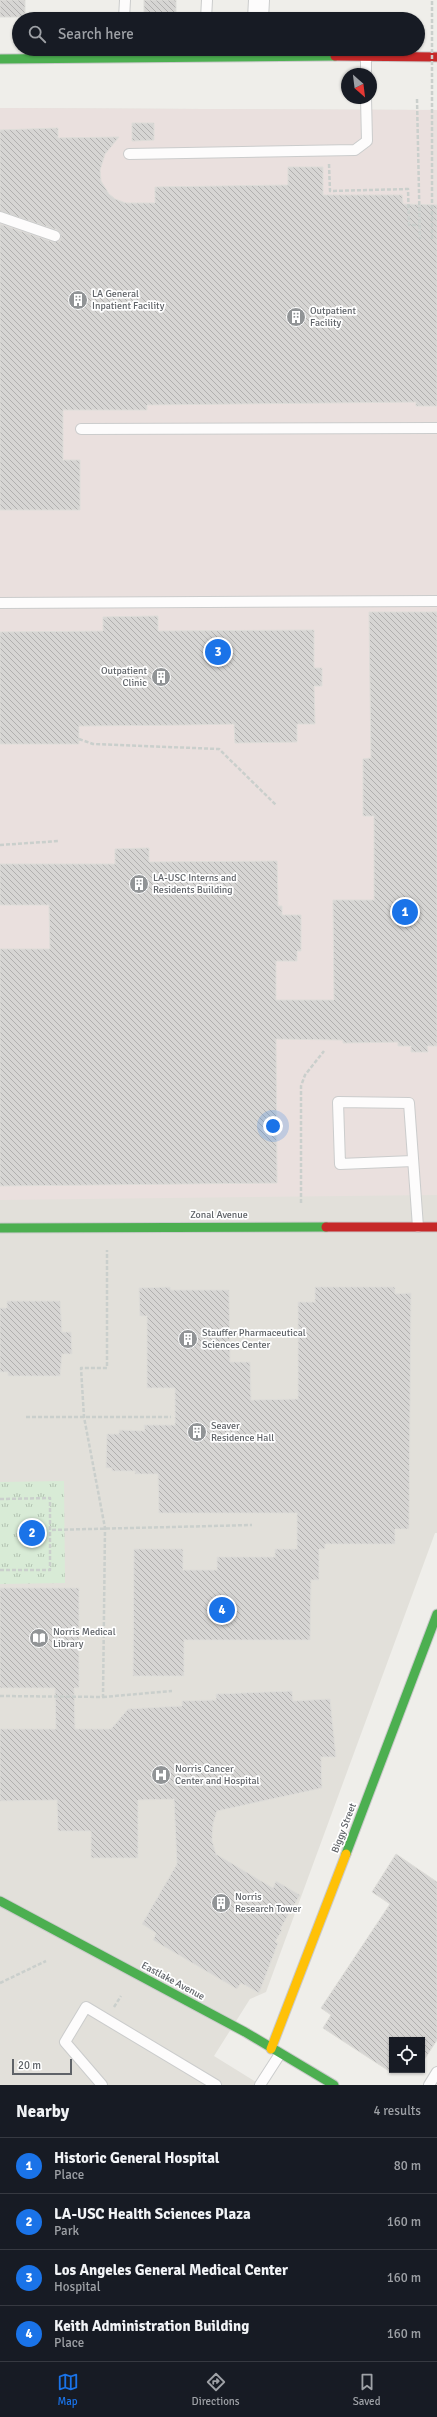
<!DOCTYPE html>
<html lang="en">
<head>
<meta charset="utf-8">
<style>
	:root { --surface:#171b24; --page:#20242c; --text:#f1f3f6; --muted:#9ea1a6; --line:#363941; --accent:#1a73e8 }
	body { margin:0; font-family:Signika,sans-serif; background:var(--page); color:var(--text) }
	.controls { position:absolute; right:12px; bottom:12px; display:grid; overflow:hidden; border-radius:0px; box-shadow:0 1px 3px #0004 }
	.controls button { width:36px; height:36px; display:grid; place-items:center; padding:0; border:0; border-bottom:1px solid var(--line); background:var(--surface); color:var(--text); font:20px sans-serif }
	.compass { position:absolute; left:341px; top:68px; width:36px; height:36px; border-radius:50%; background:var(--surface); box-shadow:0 1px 3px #0004; rotate:152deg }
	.scale { position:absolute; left:12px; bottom:10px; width:60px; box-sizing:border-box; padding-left:4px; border:2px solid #5f6368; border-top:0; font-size:11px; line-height:14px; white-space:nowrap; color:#5f6368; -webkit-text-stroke:3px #fff; paint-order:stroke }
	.you { position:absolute; left:273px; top:1126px; width:14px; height:14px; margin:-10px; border:3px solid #fff; border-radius:50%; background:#1a73e8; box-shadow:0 0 0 6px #1a73e833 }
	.badge { display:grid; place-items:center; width:26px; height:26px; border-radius:50%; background:var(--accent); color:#fff; font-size:13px; font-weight:700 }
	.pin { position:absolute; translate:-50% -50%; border:2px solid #fff; box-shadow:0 1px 4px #0006 }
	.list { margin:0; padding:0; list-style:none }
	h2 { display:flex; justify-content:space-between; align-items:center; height:52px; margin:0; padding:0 16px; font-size:17px }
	h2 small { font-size:13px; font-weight:400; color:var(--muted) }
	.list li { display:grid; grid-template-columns:26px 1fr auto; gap:12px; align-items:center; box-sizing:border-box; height:56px; padding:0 16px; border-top:1px solid var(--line) }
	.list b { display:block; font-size:15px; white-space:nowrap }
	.list p { margin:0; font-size:13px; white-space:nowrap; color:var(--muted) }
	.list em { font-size:13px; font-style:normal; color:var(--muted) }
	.icon { flex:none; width:22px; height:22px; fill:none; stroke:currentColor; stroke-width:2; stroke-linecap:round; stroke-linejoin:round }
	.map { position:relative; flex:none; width:437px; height:2085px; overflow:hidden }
	.search { position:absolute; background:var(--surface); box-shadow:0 1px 3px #0004; left:12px; right:12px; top:12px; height:44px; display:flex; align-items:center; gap:10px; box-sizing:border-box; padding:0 14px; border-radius:22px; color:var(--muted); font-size:15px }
	.sheet { height:276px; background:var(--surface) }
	nav { display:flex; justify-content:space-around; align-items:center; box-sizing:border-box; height:56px; border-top:1px solid var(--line); background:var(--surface); font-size:11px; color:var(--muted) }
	nav a { display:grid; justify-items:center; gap:2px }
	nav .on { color:var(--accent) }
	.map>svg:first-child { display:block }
</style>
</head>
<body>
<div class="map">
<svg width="437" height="2085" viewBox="0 0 437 2085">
	<defs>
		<pattern id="park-tufts" width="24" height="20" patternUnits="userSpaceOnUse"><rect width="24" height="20" fill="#d8ebd6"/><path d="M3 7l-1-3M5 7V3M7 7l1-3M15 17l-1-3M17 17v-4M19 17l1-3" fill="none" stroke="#b2c2b1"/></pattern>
		<pattern id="building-back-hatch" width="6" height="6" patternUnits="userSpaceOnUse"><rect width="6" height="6" fill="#d6d5d3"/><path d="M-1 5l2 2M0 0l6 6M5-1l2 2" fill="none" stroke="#b1b0af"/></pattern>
	</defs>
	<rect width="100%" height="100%" fill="#efeeea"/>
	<polygon fill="#e2e0da" points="0,108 437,110 437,1533 435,1533 266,1992 250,1999 214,2056 261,2085 0,2085"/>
	<polygon fill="#eae0de" points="0,108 437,110 437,1195 0,1200"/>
	<polygon fill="url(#park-tufts)" points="64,1481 65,1583 0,1584 0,1482"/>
	<g fill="url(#building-back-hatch)" stroke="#deddd9">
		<polygon points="0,0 25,0 25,14 22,15 22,17 0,17"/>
		<rect x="144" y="0" width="32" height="17"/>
		<polygon points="132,123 154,123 154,140 132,141"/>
		<polygon points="58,128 58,138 119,137 105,154 100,170 101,181 109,194 115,199 126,203 155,203 155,187 288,185 288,167 323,167 323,195 402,195 403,204 437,205 437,406 416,406 416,402 147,405 147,410 63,410 63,460 80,460 80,510 0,510 0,224 53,242 60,241 61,235 57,230 0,211 0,130"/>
		<polygon points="369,612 437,612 437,1046 427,1046 428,1052 411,1052 411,1046 398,1046 398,1042 343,1043 343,1040 276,1039 277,1183 0,1186 0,949 50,949 49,905 0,905 0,864 115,864 115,849 149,848 149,862 277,861 278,906 282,906 282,915 301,915 301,951 297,951 297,961 276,961 276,1000 334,1000 333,900 374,900 374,816 363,816 363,759 371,758"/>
		<polygon points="158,616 158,631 314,630 314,668 322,668 322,686 314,686 315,724 297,724 297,742 235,743 234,724 184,725 79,726 79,744 0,744 0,632 103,631 103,617"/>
		<polygon points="170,1287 171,1290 229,1290 230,1362 250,1362 251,1400 298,1399 298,1302 315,1302 315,1287 395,1287 395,1294 411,1293 409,1529 395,1529 395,1544 325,1544 325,1549 319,1549 319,1580 311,1580 310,1640 184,1640 184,1676 133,1676 134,1549 183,1549 183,1570 217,1570 217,1557 275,1557 275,1549 297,1549 297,1513 159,1513 158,1474 135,1474 135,1471 112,1471 112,1468 106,1468 107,1434 119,1434 119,1430 145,1431 144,1425 175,1425 175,1388 147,1388 147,1316 140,1316 139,1288"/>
		<polygon points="7,1301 60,1301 62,1332 71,1332 72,1354 62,1354 60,1376 8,1376 8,1372 0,1372 0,1308 7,1308"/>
		<polygon points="0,1588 79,1588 79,1688 74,1688 75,1729 111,1729 128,1709 182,1706 182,1701 216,1700 216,1694 292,1691 293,1701 330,1699 336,1757 321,1757 322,1788 217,1811 213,1824 212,1840 216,1854 273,1888 276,1881 300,1895 280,1929 282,1930 275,1942 278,1943 259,1993 241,1983 237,1989 153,1940 156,1933 142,1924 177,1864 174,1799 138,1800 138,1858 91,1858 91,1831 58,1831 57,1800 0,1801 0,1729 56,1729 55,1688 0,1688"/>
		<polygon points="396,1854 437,1882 437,2040 422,2063 422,2040 392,2040 392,2073 323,2028 331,2015 321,2008 390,1904 372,1892"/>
	</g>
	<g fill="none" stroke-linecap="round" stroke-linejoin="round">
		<g stroke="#cbcccc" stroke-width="12">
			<g id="lane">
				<polyline points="124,19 125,0"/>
				<polyline points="206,19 207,0"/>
				<polyline points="366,57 366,74"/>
				<polyline points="129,154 355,150 367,141 366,98"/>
				<polyline points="0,217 55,236"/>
				<polyline points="81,429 437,428"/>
				<polyline points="0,603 437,601"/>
				<polyline points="413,1161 340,1164 338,1102 409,1103 418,1227"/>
				<polyline points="102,2085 65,2042 86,2007 216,2085"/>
				<polyline points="260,2085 280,2054"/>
				<polyline points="429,2085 437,2072"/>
			</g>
		</g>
		<g stroke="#cbcccc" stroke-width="22">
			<polyline id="street" points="258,19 259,0"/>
		</g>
		<g stroke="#cacacb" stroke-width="11">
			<g id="fast">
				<polyline points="0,59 335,56"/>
				<polyline points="0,1228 326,1227"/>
				<polyline points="346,1854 437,1614"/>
				<polyline points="0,1901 245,2032 334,2085"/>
			</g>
		</g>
		<g stroke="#cacacb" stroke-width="11">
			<polyline id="slow" points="271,2049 346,1854"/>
		</g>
		<g stroke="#cacacb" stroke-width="11">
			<g id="jam">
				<polyline points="335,56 437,57"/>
				<polyline points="326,1227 437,1227"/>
			</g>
		</g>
		<g stroke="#cacfcc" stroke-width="2.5" stroke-dasharray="4 2" stroke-linecap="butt">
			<polyline points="417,99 420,239"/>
			<polyline points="329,164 330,191 408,189 409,225 419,225"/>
			<polyline points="79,739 93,744 219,749 276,805"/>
			<polyline points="0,845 59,841"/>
			<polyline points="301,1203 301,1086 305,1075 324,1051"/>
			<polyline points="26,1417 171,1417"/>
			<polyline points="0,1499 50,1498 50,1530 252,1525"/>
			<polyline points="0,1570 50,1570 50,1530"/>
			<polyline points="0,1696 103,1697 105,1528 84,1417 81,1368 107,1368 107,1250"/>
			<polyline points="103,1697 172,1691"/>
			<polyline points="0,1983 46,1961"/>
			<polyline points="114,2007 121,1996"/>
		</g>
		<use href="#lane" stroke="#fdfcfc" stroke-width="10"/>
		<use href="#street" stroke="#fdfcfc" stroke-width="20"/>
		<use href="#fast" stroke="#4caf50" stroke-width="9"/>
		<use href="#slow" stroke="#ffc107" stroke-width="9"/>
		<use href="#jam" stroke="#c62828" stroke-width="9"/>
		<polyline stroke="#cacfcc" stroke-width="2.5" stroke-dasharray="4 2" stroke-linecap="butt" points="432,239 432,1"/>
	</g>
	<defs>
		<g id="building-disc" transform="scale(1)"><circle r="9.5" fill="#919496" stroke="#fff"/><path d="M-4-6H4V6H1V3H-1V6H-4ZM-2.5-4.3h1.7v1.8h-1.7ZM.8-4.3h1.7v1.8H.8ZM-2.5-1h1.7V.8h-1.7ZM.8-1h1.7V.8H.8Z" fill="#fff"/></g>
		<g id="library-disc" transform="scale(1)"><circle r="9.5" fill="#919496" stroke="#fff"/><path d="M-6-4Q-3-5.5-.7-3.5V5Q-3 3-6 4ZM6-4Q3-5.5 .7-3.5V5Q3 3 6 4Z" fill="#fff"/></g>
		<g id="hospital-disc" transform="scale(1)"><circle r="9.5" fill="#919496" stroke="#fff"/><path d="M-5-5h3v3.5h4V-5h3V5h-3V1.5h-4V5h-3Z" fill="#fff"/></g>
	</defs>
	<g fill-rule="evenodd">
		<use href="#building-disc" x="78" y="300"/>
		<use href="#building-disc" x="296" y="317"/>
		<use href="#building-disc" x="161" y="677"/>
		<use href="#building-disc" x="139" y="884"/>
		<use href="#building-disc" x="188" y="1339"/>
		<use href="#building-disc" x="197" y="1432"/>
		<use href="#library-disc" x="39" y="1638"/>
		<use href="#hospital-disc" x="161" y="1775"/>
		<use href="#building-disc" x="221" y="1903"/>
	</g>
	<g text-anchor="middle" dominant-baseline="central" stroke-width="3.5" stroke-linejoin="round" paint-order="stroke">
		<g font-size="10" fill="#5f6368" stroke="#fff" text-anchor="start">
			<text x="92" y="294">LA General<tspan x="92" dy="12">Inpatient Facility</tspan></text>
			<text x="310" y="311">Outpatient<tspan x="310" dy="12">Facility</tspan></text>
			<text x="147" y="671" text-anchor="end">Outpatient<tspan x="147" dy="12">Clinic</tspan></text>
			<text x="153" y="878">LA-USC Interns and<tspan x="153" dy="12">Residents Building</tspan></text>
			<text x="202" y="1333">Stauffer Pharmaceutical<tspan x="202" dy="12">Sciences Center</tspan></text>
			<text x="211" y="1426">Seaver<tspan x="211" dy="12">Residence Hall</tspan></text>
			<text x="53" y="1632">Norris Medical<tspan x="53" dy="12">Library</tspan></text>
			<text x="175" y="1769">Norris Cancer<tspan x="175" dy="12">Center and Hospital</tspan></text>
			<text x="235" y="1897">Norris<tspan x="235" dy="12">Research Tower</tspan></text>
		</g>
		<g font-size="10" fill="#5f6368" stroke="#fff">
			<text x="219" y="1215">Zonal Avenue</text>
			<text transform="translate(344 1828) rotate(-69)">Biggy Street</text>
			<text transform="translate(173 1981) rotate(28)">Eastlake Avenue</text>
		</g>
	</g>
</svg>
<div class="controls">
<button><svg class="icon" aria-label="locate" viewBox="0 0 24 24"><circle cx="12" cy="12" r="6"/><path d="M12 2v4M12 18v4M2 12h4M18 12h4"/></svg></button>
</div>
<svg class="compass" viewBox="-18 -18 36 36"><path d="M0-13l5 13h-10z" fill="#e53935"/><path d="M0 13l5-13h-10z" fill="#9ea1a6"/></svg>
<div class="scale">20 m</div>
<div class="you"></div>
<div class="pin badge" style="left:405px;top:912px">1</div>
<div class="pin badge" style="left:32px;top:1533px">2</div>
<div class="pin badge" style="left:218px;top:652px">3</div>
<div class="pin badge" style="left:222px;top:1610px">4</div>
<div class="search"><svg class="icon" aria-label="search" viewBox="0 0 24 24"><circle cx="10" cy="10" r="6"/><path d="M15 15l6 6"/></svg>Search here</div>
</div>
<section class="sheet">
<h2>Nearby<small>4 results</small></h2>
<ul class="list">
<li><span class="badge">1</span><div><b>Historic General Hospital</b><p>Place</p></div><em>80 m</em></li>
<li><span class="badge">2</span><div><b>LA-USC Health Sciences Plaza</b><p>Park</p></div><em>160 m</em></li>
<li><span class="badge">3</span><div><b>Los Angeles General Medical Center</b><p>Hospital</p></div><em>160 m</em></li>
<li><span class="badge">4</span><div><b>Keith Administration Building</b><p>Place</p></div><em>160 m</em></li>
</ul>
</section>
<nav>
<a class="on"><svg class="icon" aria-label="map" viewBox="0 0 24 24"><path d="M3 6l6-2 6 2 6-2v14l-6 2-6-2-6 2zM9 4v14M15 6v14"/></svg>Map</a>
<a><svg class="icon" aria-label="directions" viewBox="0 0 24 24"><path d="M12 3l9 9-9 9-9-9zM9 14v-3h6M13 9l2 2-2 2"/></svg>Directions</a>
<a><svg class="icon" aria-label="saved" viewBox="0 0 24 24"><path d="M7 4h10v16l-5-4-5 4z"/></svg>Saved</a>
</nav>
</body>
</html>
